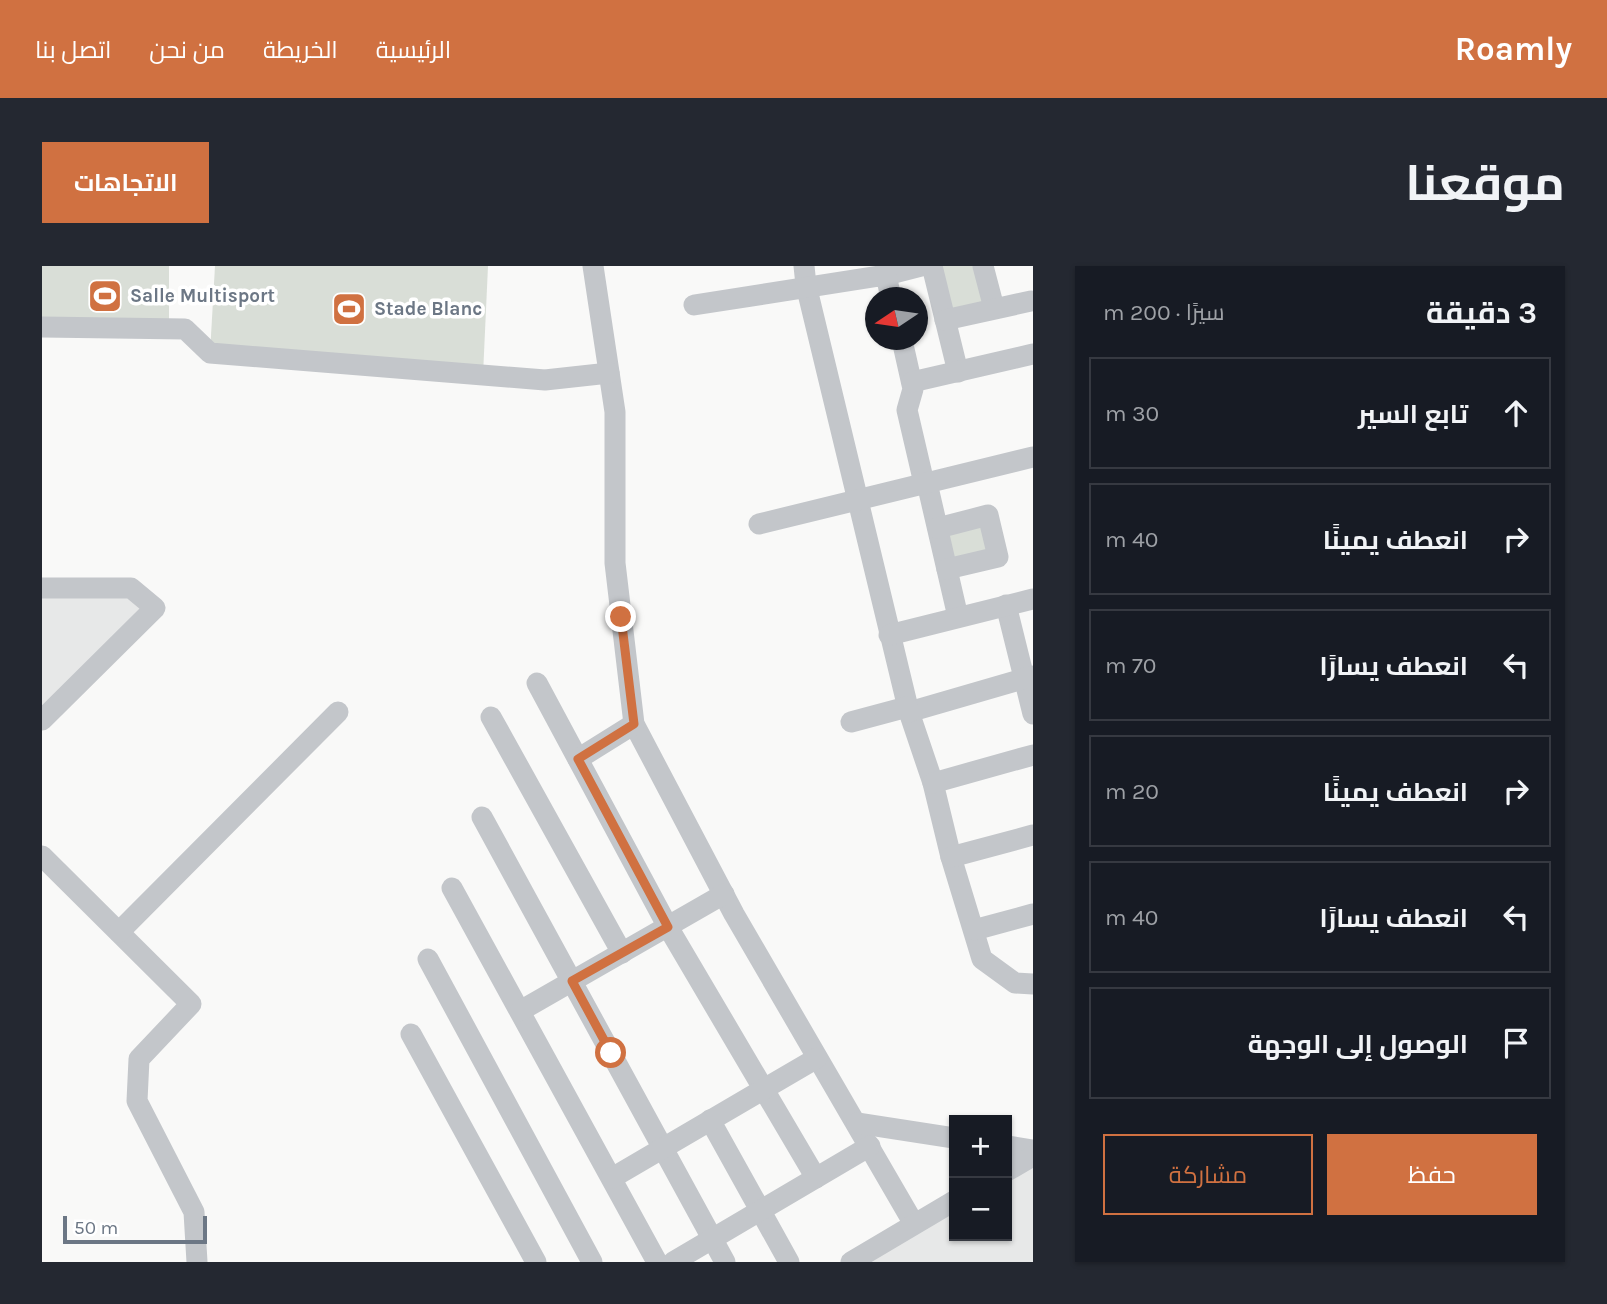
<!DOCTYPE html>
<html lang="ar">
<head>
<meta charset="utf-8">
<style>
	:root { --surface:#171b24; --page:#242831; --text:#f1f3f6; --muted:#9ea1a6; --line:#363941; --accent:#d07141 }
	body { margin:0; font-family:Karla,Cairo,sans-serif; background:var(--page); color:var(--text); direction:rtl }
	.controls { position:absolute; right:21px; bottom:21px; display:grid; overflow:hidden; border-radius:0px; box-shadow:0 2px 5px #0004 }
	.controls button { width:63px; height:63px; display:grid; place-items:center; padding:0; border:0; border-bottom:2px solid var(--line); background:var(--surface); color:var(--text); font:35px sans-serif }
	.compass { position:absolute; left:823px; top:21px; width:63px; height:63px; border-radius:50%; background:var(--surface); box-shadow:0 2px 5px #0004; rotate:257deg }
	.scale { position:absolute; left:21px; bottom:18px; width:144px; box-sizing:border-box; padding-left:7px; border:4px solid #6c7785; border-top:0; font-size:19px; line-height:24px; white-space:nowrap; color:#6c7785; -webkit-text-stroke:5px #fff; paint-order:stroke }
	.stop { position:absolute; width:21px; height:21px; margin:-16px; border:5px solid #d07141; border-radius:50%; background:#fff }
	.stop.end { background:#d07141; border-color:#fff; box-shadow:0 2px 7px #0008 }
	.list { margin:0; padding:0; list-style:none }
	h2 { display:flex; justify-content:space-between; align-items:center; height:91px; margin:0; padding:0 28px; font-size:30px }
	h2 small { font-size:23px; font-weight:400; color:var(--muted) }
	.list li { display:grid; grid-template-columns:46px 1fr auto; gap:21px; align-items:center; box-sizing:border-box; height:112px; margin:0 14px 14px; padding:0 14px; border:2px solid var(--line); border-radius:0px }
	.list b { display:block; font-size:26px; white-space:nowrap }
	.list em { font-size:23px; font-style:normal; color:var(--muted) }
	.actions { display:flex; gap:14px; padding:21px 28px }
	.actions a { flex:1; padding:16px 0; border:2px solid var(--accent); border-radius:0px; text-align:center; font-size:24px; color:var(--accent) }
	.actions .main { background:var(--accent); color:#fff }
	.icon { flex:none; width:38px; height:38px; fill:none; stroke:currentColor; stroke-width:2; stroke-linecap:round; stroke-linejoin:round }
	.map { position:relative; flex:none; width:991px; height:996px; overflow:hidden; direction:ltr; border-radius:0px }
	header { display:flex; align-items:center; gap:42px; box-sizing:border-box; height:98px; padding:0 35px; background:var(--accent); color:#fff }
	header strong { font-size:33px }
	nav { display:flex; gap:38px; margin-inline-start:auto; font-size:24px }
	.intro { display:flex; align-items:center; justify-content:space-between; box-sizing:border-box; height:168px; padding:0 42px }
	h1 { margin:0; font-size:49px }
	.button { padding:18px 32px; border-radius:0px; background:var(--accent); color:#fff; font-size:24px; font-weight:700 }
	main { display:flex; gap:42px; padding:0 42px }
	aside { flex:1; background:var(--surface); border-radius:0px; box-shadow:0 2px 5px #0004 }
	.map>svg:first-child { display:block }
</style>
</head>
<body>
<header>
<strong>Roamly</strong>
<nav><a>الرئيسية</a><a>الخريطة</a><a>من نحن</a><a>اتصل بنا</a></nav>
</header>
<div class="intro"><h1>موقعنا</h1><a class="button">الاتجاهات</a></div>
<main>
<aside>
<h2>3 دقيقة<small>سيرًا · 200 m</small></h2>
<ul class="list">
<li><svg class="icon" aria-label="ahead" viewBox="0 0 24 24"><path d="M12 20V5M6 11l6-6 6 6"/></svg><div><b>تابع السير</b></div><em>30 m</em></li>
<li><svg class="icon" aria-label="right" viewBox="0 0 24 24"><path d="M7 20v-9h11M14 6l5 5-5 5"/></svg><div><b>انعطف يمينًا</b></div><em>40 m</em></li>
<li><svg class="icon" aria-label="left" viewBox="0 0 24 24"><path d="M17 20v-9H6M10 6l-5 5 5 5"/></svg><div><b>انعطف يسارًا</b></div><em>70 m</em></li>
<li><svg class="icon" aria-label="right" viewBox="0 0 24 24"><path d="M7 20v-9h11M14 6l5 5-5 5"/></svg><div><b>انعطف يمينًا</b></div><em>20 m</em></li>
<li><svg class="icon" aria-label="left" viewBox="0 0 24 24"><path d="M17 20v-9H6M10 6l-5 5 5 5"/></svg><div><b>انعطف يسارًا</b></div><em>40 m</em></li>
<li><svg class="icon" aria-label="arrive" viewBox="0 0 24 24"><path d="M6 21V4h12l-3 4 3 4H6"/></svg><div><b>الوصول إلى الوجهة</b></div></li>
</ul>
<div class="actions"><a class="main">حفظ</a><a>مشاركة</a></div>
</aside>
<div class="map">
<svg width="991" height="996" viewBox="0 0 991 996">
	<rect width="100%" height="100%" fill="#f9f9f8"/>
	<g fill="#e7e8e8">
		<polygon points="0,322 89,322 113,342 0,454"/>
		<polygon points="991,890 991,996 809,996 912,935 912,970 965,970 965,905"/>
	</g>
	<g fill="#d9ded7">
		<polygon points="0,0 127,0 127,63 0,61"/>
		<polygon points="173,0 446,0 441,109 168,87"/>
		<polygon points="890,0 941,0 952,42 903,54"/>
		<polygon points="946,249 956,291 905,303 896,262"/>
	</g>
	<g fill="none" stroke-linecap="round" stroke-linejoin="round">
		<g stroke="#c3c6ca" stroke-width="21">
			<polyline points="551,0 573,146 573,297 592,458 692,648 872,958"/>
			<polyline points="762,0 764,19 867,446 891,517 909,591 940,693 973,717 991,718"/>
			<polyline points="844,0 844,9 879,0"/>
			<polyline points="890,0 916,106"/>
			<polyline points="941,0 952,42"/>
			<polyline points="652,39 844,9 849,32"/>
			<polyline points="903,54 989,35"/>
			<polyline points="0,61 143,63 168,87 503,114 567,107"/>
			<polyline points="860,74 871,123 865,144 882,217"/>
			<polyline points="870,116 991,88"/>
			<polyline points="885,217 916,351"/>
			<polyline points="717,258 991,191"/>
			<polyline points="896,262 946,249 956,291 905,303"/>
			<polyline points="0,322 89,322 113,342 0,454"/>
			<polyline points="964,339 991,448"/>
			<polyline points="847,369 991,333"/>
			<polyline points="495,417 626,661 774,912"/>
			<polyline points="867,446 991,410"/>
			<polyline points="449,451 580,687"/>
			<polyline points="809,456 865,441 867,446"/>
			<polyline points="536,493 592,458"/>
			<polyline points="891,517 991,489"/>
			<polyline points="440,551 683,996"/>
			<polyline points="0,590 149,738 97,793 95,835 152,946 155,996"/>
			<polyline points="909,591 991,569"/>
			<polyline points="410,622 615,996"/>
			<polyline points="932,664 991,648"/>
			<polyline points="77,666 296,446"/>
			<polyline points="386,693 550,996"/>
			<polyline points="478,745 682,628"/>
			<polyline points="369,768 494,996"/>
			<polyline points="668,854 747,996"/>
			<polyline points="815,857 912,872"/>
			<polyline points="965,880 991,884"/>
			<polyline points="965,905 991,890"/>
			<polyline points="570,912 775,792"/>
			<polyline points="631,996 828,880"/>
			<polyline points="809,996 912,935"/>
		</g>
	</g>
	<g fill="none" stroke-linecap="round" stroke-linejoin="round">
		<polyline stroke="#d07141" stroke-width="9" points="569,787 530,715 626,661 536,493 592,458 579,351"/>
	</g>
	<defs>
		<g id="stadium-square" transform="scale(1.75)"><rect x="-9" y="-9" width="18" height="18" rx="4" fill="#d07141" stroke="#fff"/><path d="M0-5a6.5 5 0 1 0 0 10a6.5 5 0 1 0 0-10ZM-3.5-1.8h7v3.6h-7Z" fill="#fff"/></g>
	</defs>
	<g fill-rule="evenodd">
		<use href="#stadium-square" x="63" y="30"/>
		<use href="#stadium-square" x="307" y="43"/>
	</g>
	<g text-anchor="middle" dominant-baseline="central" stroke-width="7" stroke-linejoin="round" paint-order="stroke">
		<g font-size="19" font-weight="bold" fill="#6c7785" stroke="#fff" text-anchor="start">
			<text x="88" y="30">Salle Multisport</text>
			<text x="332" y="43">Stade Blanc</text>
		</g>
	</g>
</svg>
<div class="controls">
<button>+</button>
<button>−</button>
</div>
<svg class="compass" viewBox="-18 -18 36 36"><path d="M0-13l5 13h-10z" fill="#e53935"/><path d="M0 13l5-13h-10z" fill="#9ea1a6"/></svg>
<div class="scale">50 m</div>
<div class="stop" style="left:569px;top:787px"></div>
<div class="stop end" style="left:579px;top:351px"></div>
</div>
</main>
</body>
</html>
